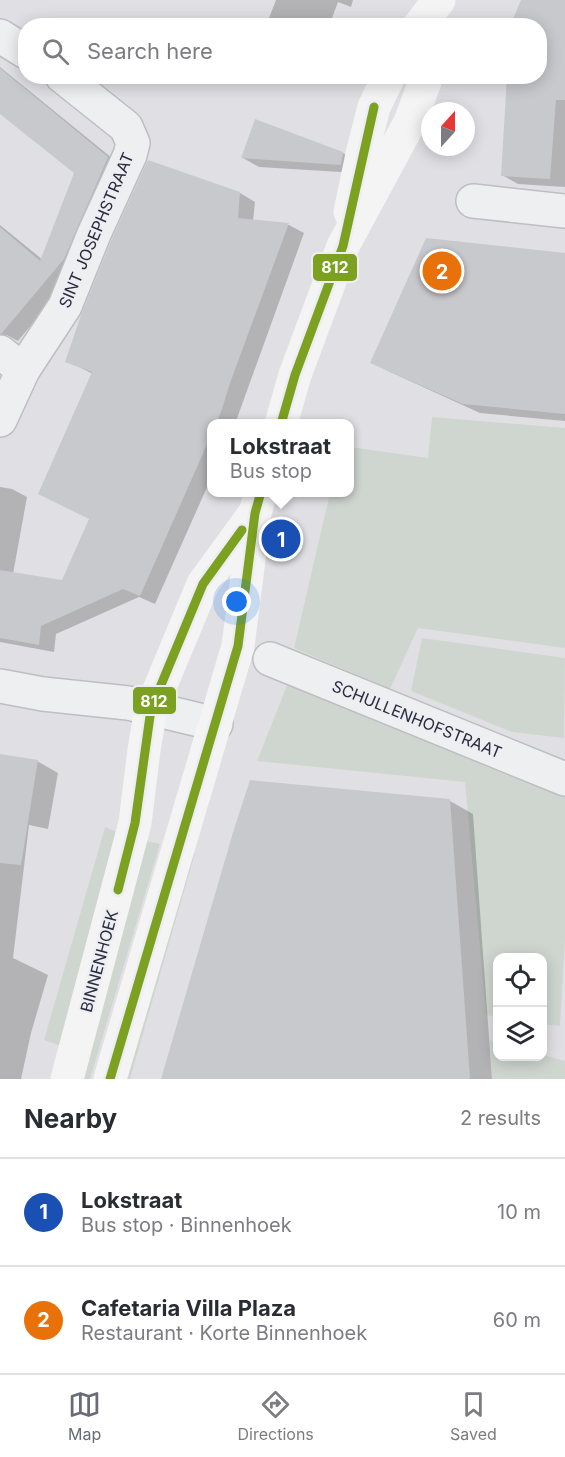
<!DOCTYPE html>
<html lang="en">
<head>
<meta charset="utf-8">
<style>
	:root { --surface:#fff; --page:#f7f7f7; --text:#2b2b33; --muted:#7c7c81; --line:#e1e1e2; --accent:#696b76 }
	body { margin:0; font-family:Inter,sans-serif; background:var(--page); color:var(--text) }
	.controls { position:absolute; right:18px; bottom:18px; display:grid; overflow:hidden; border-radius:12px; box-shadow:0 3px 15px #0003 }
	.controls button { width:54px; height:54px; display:grid; place-items:center; padding:0; border:0; border-bottom:2px solid var(--line); background:var(--surface); color:var(--text); font:30px sans-serif }
	.compass { position:absolute; left:421px; top:102px; width:54px; height:54px; border-radius:50%; background:var(--surface); box-shadow:0 3px 15px #0003; rotate:21deg }
	.you { position:absolute; left:237px; top:602px; width:21px; height:21px; margin:-15px; border:4px solid #fff; border-radius:50%; background:#1a73e8; box-shadow:0 0 0 9px #1a73e833 }
	.badge { display:grid; place-items:center; width:39px; height:39px; border-radius:50%; background:var(--accent); color:#fff; font-size:20px; font-weight:700 }
	.pin { position:absolute; translate:-50% -50%; border:3px solid #fff; box-shadow:0 2px 6px #0006 }
	.popup { position:absolute; left:207px; top:419px; width:147px; height:78px; box-sizing:border-box; display:grid; place-content:center; border-radius:12px; background:var(--surface); filter:drop-shadow(0 2px 4px #0005); font-size:20px; white-space:nowrap; color:var(--muted) }
	.popup b { font-size:22px; color:var(--text) }
	.popup::after { content:''; position:absolute; left:50%; top:100%; margin-left:-12px; border:12px solid transparent; border-top-color:var(--surface) }
	.list { margin:0; padding:0; list-style:none }
	h2 { display:flex; justify-content:space-between; align-items:center; height:78px; margin:0; padding:0 24px; font-size:26px }
	h2 small { font-size:20px; font-weight:400; color:var(--muted) }
	.list li { display:grid; grid-template-columns:39px 1fr auto; gap:18px; align-items:center; box-sizing:border-box; height:108px; padding:0 24px; border-top:2px solid var(--line) }
	.list b { display:block; font-size:22px; white-space:nowrap }
	.list p { margin:0; font-size:20px; white-space:nowrap; color:var(--muted) }
	.list em { font-size:20px; font-style:normal; color:var(--muted) }
	.icon { flex:none; width:33px; height:33px; fill:none; stroke:currentColor; stroke-width:2; stroke-linecap:round; stroke-linejoin:round }
	.map { position:relative; flex:none; width:565px; height:1079px; overflow:hidden }
	.search { position:absolute; background:var(--surface); box-shadow:0 3px 15px #0003; left:18px; right:18px; top:18px; height:66px; display:flex; align-items:center; gap:15px; box-sizing:border-box; padding:0 21px; border-radius:24px; color:var(--muted); font-size:22px }
	.sheet { height:294px; background:var(--surface) }
	nav { display:flex; justify-content:space-around; align-items:center; box-sizing:border-box; height:84px; border-top:2px solid var(--line); background:var(--surface); font-size:16px; color:var(--muted) }
	nav a { display:grid; justify-items:center; gap:3px }
	nav .on { color:var(--accent) }
	.map>svg:first-child { display:block }
</style>
</head>
<body>
<div class="map">
<svg width="565" height="1079" viewBox="0 0 565 1079">
	<rect width="100%" height="100%" fill="#e0e0e4"/>
	<g fill="#cfd6d0">
		<polygon points="432,417 565,428 565,648 418,628 390,689 294,648 330,493 350,492 350,447 428,458"/>
		<polygon points="422,638 565,658 564,738 512,732 411,691"/>
		<polygon points="288,683 472,754 543,789 565,795 565,940 560,1026 543,1024 542,958 498,958 497,1017 486,1015 465,782 257,761"/>
		<polygon points="105,827 117,832 61,1046 44,1040"/>
		<polygon points="146,841 160,844 90,1079 78,1079"/>
		<polygon points="186,850 195,853 130,1079 120,1079"/>
		<polygon points="490,1040 497,1042 498,1056 542,1056 543,1055 565,1061 565,1079 492,1079"/>
	</g>
	<g fill="#0003">
		<polygon points="276,0 353,0 351,7 338,2 329,26 266,26"/>
		<polygon points="522,0 565,0 565,187 518,184 502,175 540,76 540,26"/>
		<polygon points="0,67 123,167 79,267 18,341 7,335 0,343 0,225 43,260 76,172 0,110"/>
		<polygon points="343,153 359,163 357,173 259,167 243,158"/>
		<polygon points="240,193 255,202 253,221 289,225 304,233 235,424 212,424 212,476 155,604 139,597 56,634 54,652 0,642 0,487 12,489 27,497 13,574 63,582 91,519 39,494 93,374 67,361"/>
		<polygon points="565,255 565,421 480,413 388,371 372,362"/>
		<polygon points="0,755 37,761 58,773 48,829 29,825 13,958 48,975 31,1033 21,1079 0,1079"/>
		<polygon points="450,801 473,814 492,1079 163,1079"/>
	</g>
	<g fill="#c8c9cc">
		<polygon points="521,0 565,0 565,100 556,100 550,179 501,176 507,76 540,76 540,26 510,26"/>
		<polygon points="0,68 108,157 64,259 2,333 0,334 0,227 40,261 74,173 0,114"/>
		<polygon points="255,119 343,152 341,165 241,158"/>
		<polygon points="148,160 240,192 238,218 289,223 230,383 221,412 216,423 212,423 212,433 140,596 123,589 41,626 39,645 0,638 0,570 62,580 89,519 38,494 92,372 65,362 81,315 111,241"/>
		<polygon points="426,238 565,253 565,414 463,404 370,363"/>
		<polygon points="0,754 38,760 21,865 0,863"/>
		<polygon points="250,780 450,799 470,1079 161,1079 234,829"/>
	</g>
	<g fill="none" stroke-linecap="round" stroke-linejoin="round">
		<g stroke="#bebec2" stroke-width="36">
			<g id="street">
				<polyline points="0,36 26,52"/>
				<polyline points="473,201 565,211"/>
				<polyline points="0,352 23,370"/>
				<polyline points="0,420 23,370 65,306 94,234 130,155 133,143 126,127 62,76"/>
				<polyline points="270,659 565,779"/>
				<polyline points="0,686 43,694 128,703 216,724"/>
			</g>
		</g>
		<use href="#street" stroke="#eeeff1" stroke-width="33"/>
		<g stroke="#f4f4f4" stroke-width="33">
			<polyline points="419,26 439,0"/>
			<polyline points="350,212 363,150 374,107 389,76"/>
			<polyline points="281,424 295,375 343,246 410,122 427,76"/>
			<polyline points="67,1079 135,823 144,750 151,709 203,584 254,514"/>
			<polyline points="110,1079 238,646 255,513 261,492"/>
		</g>
		<g stroke="#edeef4" stroke-width="14">
			<g id="bus-1">
				<polyline points="281,424 295,375 343,246 374,107"/>
				<polyline points="118,890 135,823 151,709 203,584 242,530"/>
				<polyline points="110,1079 238,646 255,513 261,492"/>
			</g>
		</g>
		<use href="#bus-1" stroke="#7ca120" stroke-width="9"/>
	</g>
	<g text-anchor="middle" dominant-baseline="central" stroke-width="4.5" stroke-linejoin="round" paint-order="stroke">
		<g font-size="16" fill="#292c3a" stroke="#edeef4">
			<text transform="translate(96 230) rotate(-67)">SINT JOSEPHSTRAAT</text>
			<text transform="translate(417 719) rotate(22)">SCHULLENHOFSTRAAT</text>
			<text transform="translate(99 961) rotate(-75)">BINNENHOEK</text>
		</g>
	</g>
	<g stroke="#edeef4" stroke-width="2">
		<rect x="312" y="253" width="46" height="29" rx="6" fill="#7ca120"/>
		<rect x="132" y="686" width="45" height="29" rx="6" fill="#7ca120"/>
	</g>
	<g font-size="16" text-anchor="middle" font-weight="bold" fill="#fff">
		<text x="335" y="273">812</text>
		<text x="154" y="707">812</text>
	</g>
</svg>
<div class="controls">
<button><svg class="icon" aria-label="locate" viewBox="0 0 24 24"><circle cx="12" cy="12" r="6"/><path d="M12 2v4M12 18v4M2 12h4M18 12h4"/></svg></button>
<button><svg class="icon" aria-label="layers" viewBox="0 0 24 24"><path d="M12 4l9 5-9 5-9-5zM3 14l9 5 9-5"/></svg></button>
</div>
<svg class="compass" viewBox="-18 -18 36 36"><path d="M0-13l5 13h-10z" fill="#e53935"/><path d="M0 13l5-13h-10z" fill="#7c7c81"/></svg>
<div class="you"></div>
<div class="pin badge" style="left:281px;top:539px;background:#1a4fb4">1</div>
<div class="popup"><b>Lokstraat</b>Bus stop</div>
<div class="pin badge" style="left:442px;top:271px;background:#e8710a">2</div>
<div class="search"><svg class="icon" aria-label="search" viewBox="0 0 24 24"><circle cx="10" cy="10" r="6"/><path d="M15 15l6 6"/></svg>Search here</div>
</div>
<section class="sheet">
<h2>Nearby<small>2 results</small></h2>
<ul class="list">
<li><span class="badge" style="background:#1a4fb4">1</span><div><b>Lokstraat</b><p>Bus stop · Binnenhoek</p></div><em>10 m</em></li>
<li><span class="badge" style="background:#e8710a">2</span><div><b>Cafetaria Villa Plaza</b><p>Restaurant · Korte Binnenhoek</p></div><em>60 m</em></li>
</ul>
</section>
<nav>
<a class="on"><svg class="icon" aria-label="map" viewBox="0 0 24 24"><path d="M3 6l6-2 6 2 6-2v14l-6 2-6-2-6 2zM9 4v14M15 6v14"/></svg>Map</a>
<a><svg class="icon" aria-label="directions" viewBox="0 0 24 24"><path d="M12 3l9 9-9 9-9-9zM9 14v-3h6M13 9l2 2-2 2"/></svg>Directions</a>
<a><svg class="icon" aria-label="saved" viewBox="0 0 24 24"><path d="M7 4h10v16l-5-4-5 4z"/></svg>Saved</a>
</nav>
</body>
</html>
